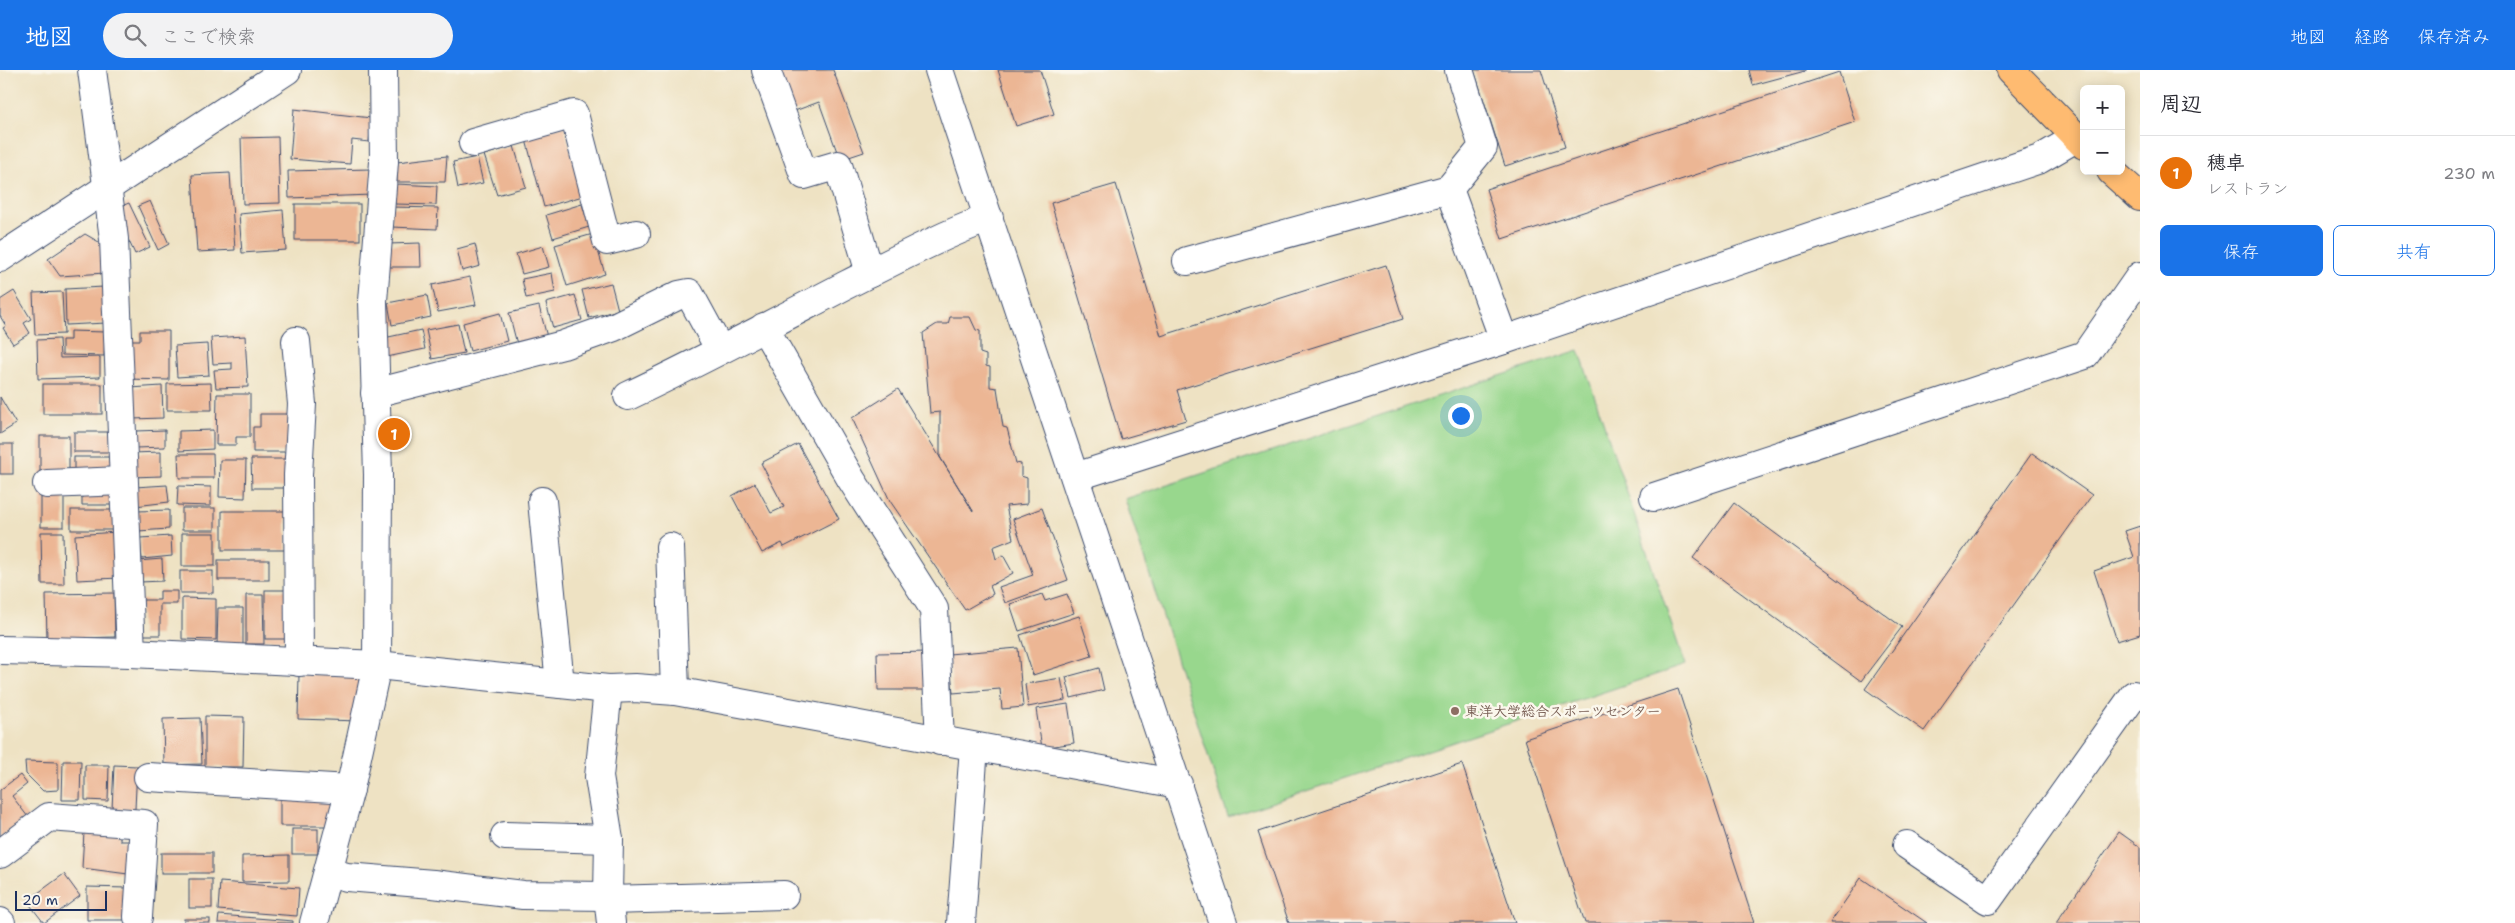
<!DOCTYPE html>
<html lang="ja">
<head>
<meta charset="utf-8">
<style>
	:root { --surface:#fff; --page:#f2f2f3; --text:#2b2b33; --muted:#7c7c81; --line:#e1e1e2; --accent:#1a73e8 }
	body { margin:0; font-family:"Shantell Sans","Klee One",sans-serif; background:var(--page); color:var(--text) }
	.controls { position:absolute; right:15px; top:15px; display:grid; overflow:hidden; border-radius:8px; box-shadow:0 2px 12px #0003 }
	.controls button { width:45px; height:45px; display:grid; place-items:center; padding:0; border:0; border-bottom:1px solid var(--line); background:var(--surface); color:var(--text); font:25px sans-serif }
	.scale { position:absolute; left:15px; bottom:12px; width:92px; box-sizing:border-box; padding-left:5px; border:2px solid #1b2f5e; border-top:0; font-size:14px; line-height:18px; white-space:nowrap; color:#1b2f5e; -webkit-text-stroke:4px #fbf7ec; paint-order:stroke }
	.you { position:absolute; left:1460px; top:345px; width:18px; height:18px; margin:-12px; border:4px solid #fff; border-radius:50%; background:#1a73e8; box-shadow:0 0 0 8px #1a73e833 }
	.badge { display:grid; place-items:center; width:32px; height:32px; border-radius:50%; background:var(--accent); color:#fff; font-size:16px; font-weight:700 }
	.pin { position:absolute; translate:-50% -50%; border:2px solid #fff; box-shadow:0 1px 5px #0006 }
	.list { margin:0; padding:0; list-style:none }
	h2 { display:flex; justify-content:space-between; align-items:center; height:65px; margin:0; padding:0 20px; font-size:21px }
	h2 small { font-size:16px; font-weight:400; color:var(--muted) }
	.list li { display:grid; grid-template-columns:32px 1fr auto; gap:15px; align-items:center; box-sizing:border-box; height:75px; padding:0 20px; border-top:1px solid var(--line) }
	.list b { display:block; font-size:19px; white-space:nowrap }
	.list p { margin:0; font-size:16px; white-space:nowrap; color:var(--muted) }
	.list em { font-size:16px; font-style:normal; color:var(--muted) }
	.actions { display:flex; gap:10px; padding:15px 20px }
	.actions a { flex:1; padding:11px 0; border:1px solid var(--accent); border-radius:8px; text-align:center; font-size:18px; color:var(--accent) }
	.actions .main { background:var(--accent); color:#fff }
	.icon { flex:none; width:28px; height:28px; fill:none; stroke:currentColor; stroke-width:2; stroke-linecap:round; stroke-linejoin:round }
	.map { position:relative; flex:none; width:2140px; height:853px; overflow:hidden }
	header { display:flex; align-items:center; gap:30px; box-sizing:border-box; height:70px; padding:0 25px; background:var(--accent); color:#fff }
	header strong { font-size:24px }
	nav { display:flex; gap:28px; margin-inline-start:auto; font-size:18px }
	.search { width:350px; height:45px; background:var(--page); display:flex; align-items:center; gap:12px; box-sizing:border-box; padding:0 18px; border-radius:28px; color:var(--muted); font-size:19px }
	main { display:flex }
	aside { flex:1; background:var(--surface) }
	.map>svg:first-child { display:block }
</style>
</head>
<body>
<header>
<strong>地図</strong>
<div class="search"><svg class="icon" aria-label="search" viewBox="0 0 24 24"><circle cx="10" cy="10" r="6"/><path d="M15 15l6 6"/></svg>ここで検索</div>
<nav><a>地図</a><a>経路</a><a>保存済み</a></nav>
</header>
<main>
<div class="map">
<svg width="2140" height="853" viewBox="0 0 2140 853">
	<rect width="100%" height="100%" fill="#fbf7ec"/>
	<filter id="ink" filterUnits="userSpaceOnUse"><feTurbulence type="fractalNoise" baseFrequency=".02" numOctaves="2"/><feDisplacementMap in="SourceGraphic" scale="10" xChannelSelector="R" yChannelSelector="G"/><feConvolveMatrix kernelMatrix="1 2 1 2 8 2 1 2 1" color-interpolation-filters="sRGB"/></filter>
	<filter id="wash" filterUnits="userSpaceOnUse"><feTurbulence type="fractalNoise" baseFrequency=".0096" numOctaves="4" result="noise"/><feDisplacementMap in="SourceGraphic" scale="20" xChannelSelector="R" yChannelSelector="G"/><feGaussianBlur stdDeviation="1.12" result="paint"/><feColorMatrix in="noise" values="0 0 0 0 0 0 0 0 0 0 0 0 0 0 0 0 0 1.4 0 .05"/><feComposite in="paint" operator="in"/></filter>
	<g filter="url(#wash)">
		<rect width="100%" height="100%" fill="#eee2c3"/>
		<polygon fill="#98d78d" stroke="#5a8376" points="1579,280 1685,595 1228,747 1125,429"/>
		<g id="blocks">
			<g fill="#ecb694">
				<polygon points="774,0 833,0 864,82 840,90 819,32 789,43"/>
				<polygon points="998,0 1040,0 1054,44 1016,56"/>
				<polygon points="1474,0 1541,0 1565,77 1505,96"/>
				<polygon points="1749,0 1805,0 1805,1 1753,15"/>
				<polygon points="1839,2 1855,52 1502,169 1486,119"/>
				<polygon points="294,39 371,48 369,72 352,70 350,94 290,89"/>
				<polygon points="564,56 583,126 544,137 525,66"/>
				<polygon points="278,67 280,133 243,134 241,68"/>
				<polygon points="514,76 526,117 497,125 484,85"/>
				<polygon points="447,86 445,112 397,112 397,92"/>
				<polygon points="477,87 483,113 458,118 453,92"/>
				<polygon points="371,99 372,125 289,128 288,101"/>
				<polygon points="230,103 235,180 197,182 192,105"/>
				<polygon points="396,114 437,116 436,135 395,134"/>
				<polygon points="1116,114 1161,266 1386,195 1403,249 1177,320 1186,350 1121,369 1051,133"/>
				<polygon points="150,131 169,174 158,180 138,136"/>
				<polygon points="129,133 150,177 135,184 114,139"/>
				<rect x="295" y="134" width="65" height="36"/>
				<polygon points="582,134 589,157 553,168 546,145"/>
				<polygon points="392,137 438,138 437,159 392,157"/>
				<polygon points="283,140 286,180 242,183 239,144"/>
				<polygon points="85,164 104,175 105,203 60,206 48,189"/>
				<polygon points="593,164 605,204 567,216 555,175"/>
				<polygon points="420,173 421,197 389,197 388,174"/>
				<polygon points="475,174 480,196 462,201 457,179"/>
				<polygon points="543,176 549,197 522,204 516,184"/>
				<polygon points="552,203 555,222 526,228 522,209"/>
				<polygon points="470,207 476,235 438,242 432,215"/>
				<polygon points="611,213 618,240 589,248 582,220"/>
				<polygon points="104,217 106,253 66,255 65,219"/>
				<polygon points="14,221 31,249 24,253 30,263 13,274 3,258 6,256 0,246 0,230"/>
				<polygon points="62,222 64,264 35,265 33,223"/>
				<polygon points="427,225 431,247 392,255 388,233"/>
				<polygon points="575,225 582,250 553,258 546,233"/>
				<polygon points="539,236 548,271 518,278 509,243"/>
				<polygon points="500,243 507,271 470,281 463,253"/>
				<polygon points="950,247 970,247 976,260 980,261 980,283 986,285 986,296 990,297 990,317 997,318 1003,357 1007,358 1016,393 1021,394 1021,406 1027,408 1027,434 1006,436 1013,469 993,477 996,489 1003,485 1013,503 990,516 993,524 965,540 890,431 852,348 898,319 973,441 940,387 940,342 930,343 923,263 937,254 948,254"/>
				<polygon points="458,254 464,283 432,289 426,260"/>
				<polygon points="421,260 425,279 387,287 384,268"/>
				<polygon points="70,261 105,262 104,286 62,285 62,270 70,270"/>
				<polygon points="140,261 169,261 169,310 127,309 128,270 140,270"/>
				<polygon points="245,266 248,317 216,318 214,300 232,299 232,293 213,294 211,268"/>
				<polygon points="59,269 60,288 100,287 100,307 38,309 37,270"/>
				<polygon points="207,274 209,305 177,307 175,276"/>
				<polygon points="211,313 212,340 167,340 167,314"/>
				<rect x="43" y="314" width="59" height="30"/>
				<polygon points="162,316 163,348 132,349 130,318"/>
				<polygon points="217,324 250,324 250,367 236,367 236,375 216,375"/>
				<polygon points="0,327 16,354 0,364"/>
				<polygon points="260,344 288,344 289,382 253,382 253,357 260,357"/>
				<polygon points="165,360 165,377 135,378 135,361"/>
				<polygon points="213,360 213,379 179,381 179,361"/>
				<rect x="74" y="362" width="37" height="20"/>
				<rect x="40" y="366" width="29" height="38"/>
				<rect x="0" y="374" width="13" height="30"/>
				<polygon points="798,374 839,449 784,477 782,473 762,483 732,426 755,413 771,443 784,437 761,393"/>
				<polygon points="161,382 161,406 132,407 132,383"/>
				<polygon points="2032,383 2092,425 1924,661 1865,619"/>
				<polygon points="178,384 213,384 214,408 179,408"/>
				<rect x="74" y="387" width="40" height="17"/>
				<polygon points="251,389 287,389 287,418 252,418"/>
				<polygon points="220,390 246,390 245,428 219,427"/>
				<polygon points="167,415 169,432 135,436 135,417"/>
				<polygon points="178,416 211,417 211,436 177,435"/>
				<rect x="41" y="419" width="23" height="38"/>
				<polygon points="116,419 116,435 82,435 82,420"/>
				<polygon points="1734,433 1902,557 1861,611 1693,488"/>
				<rect x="182" y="438" width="33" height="22"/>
				<polygon points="1042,438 1068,510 1005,533 999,517 1033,505 1013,449"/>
				<rect x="71" y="440" width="50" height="20"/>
				<polygon points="169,440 169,459 138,461 137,441"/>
				<rect x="222" y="441" width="64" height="39"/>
				<polygon points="2140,456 2140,564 2117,571 2094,501 2134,487 2125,461"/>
				<polygon points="41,462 63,462 64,514 42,514"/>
				<polygon points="116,462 119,508 77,510 75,465"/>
				<rect x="182" y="463" width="33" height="33"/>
				<polygon points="171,466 172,486 142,489 140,468"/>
				<polygon points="162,489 163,511 140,512 138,491"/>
				<rect x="218" y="490" width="51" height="20"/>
				<rect x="180" y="501" width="33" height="22"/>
				<rect x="265" y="520" width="23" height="49"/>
				<polygon points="160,521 177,521 177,534 160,534 160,565 141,565 141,530 160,530"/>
				<polygon points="114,523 115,567 47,569 46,524"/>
				<polygon points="1042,524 1045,531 1067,524 1074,543 1019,561 1010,534"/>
				<polygon points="246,525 263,525 264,574 246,574"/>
				<polygon points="182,528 216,529 216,570 182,569"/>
				<polygon points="218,538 243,538 243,575 217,575"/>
				<polygon points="1079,546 1092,586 1033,605 1020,565"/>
				<polygon points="1018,578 1023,637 1002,639 1000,619 953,623 949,584"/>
				<polygon points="929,582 929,620 878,620 877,583"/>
				<polygon points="1099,598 1104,620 1071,628 1066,607"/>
				<polygon points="299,604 359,605 358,651 298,649"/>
				<polygon points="1061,608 1065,630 1028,637 1025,614"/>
				<polygon points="1678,619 1754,853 1585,853 1525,669"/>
				<polygon points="1068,634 1074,673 1042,678 1036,639"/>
				<polygon points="205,646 244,647 243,697 205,697"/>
				<polygon points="200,648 202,694 164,695 163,649"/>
				<polygon points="25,691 58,692 58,720 43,721 26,704"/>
				<polygon points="63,691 81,691 80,730 62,730"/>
				<polygon points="1462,694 1515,853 1289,853 1258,762"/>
				<polygon points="85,695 109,695 108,731 85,730"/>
				<polygon points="114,695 137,696 135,739 112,739"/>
				<polygon points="20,705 27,714 12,726 28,747 0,768 0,720"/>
				<polygon points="280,727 332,728 332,756 280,756"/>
				<rect x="292" y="759" width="26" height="25"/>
				<polygon points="84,762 120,764 120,771 130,771 128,804 82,798"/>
				<polygon points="2119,762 2140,777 2140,853 2056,853"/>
				<rect x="161" y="783" width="51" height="20"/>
				<polygon points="289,785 289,811 242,812 242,786"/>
				<polygon points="64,804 80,826 44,853 27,831"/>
				<polygon points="1861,808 1927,853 1830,853"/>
				<rect x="189" y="809" width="23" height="29"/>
				<polygon points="220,812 299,818 297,846 218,840"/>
				<polygon points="87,817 127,818 126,850 87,850"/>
				<polygon points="219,845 293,851 293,853 218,853"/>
				<rect x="184" y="849" width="26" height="4"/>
			</g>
		</g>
	</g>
	<g filter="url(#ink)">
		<use href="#blocks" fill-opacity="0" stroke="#3b4a6d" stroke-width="1"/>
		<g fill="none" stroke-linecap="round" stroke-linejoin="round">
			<g stroke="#3b4a6d" stroke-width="30">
				<g id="minor">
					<polyline points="92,0 114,169 131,583"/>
					<polyline points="766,0 804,105 838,95 870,203"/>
					<polyline points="939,0 1223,853"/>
					<polyline points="473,73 574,44 607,171 636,164"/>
					<polyline points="1449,119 1504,270"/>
					<polyline points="0,188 287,0"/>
					<polyline points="1187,191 1449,119 1483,77 1459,0"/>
					<polyline points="764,257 851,409 934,539 940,671"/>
					<polyline points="296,271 302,334 298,405 299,592"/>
					<polyline points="375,323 563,275 614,257 679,225 689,223 720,280"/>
					<path d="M628 326C702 291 775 252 848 214 894 191 940 166 989 148"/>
					<polyline points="1075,407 1504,270 2040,89 2076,68"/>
					<polyline points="47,414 123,411"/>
					<polyline points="1654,427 2085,285 2140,206"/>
					<polyline points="542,431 560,614"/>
					<polyline points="670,477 675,621"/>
					<polyline points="0,580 131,583 377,595 608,619 635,618 675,621 1178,714"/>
					<polyline points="608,619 599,707 609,769 608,826 611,853"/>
					<polyline points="148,707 350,719"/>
					<polyline points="505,766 609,769"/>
					<polyline points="1907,775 1988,830 2134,625"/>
					<polyline points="0,784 49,747 144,754 138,847"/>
					<polyline points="328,802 347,807 433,814 523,825 608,826"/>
					<polyline points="609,830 784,825"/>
					<polyline points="0,852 1,853"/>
					<polyline points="314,853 350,719 377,595 378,405 373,231 384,92 383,0"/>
					<polyline points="961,853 974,677"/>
				</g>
			</g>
			<g stroke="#3b4a6d" stroke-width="30">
				<g id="major">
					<polyline points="2011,0 2084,75"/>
					<polyline points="2111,101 2140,127"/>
				</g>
			</g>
			<use href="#minor" stroke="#fff" stroke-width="28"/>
			<use href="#major" stroke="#febb71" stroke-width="28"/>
		</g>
	</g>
	<circle fill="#8d6e63" stroke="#fbf7ec" stroke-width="2" cx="1455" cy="641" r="5"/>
	<g text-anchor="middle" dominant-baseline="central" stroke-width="5" stroke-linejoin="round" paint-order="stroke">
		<g font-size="14" font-weight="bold" fill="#785e54" stroke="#fbf7ec" text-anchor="start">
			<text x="1465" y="641">東洋大学総合スポーツセンター</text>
		</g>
	</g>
</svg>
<div class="controls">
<button>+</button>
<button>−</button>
</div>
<div class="scale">20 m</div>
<div class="you"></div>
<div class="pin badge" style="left:394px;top:364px;background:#e8710a">1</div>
</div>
<aside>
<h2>周辺<small></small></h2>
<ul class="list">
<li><span class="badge" style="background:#e8710a">1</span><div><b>穂卓</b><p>レストラン</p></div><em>230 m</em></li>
</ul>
<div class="actions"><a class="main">保存</a><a>共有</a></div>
</aside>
</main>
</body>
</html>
